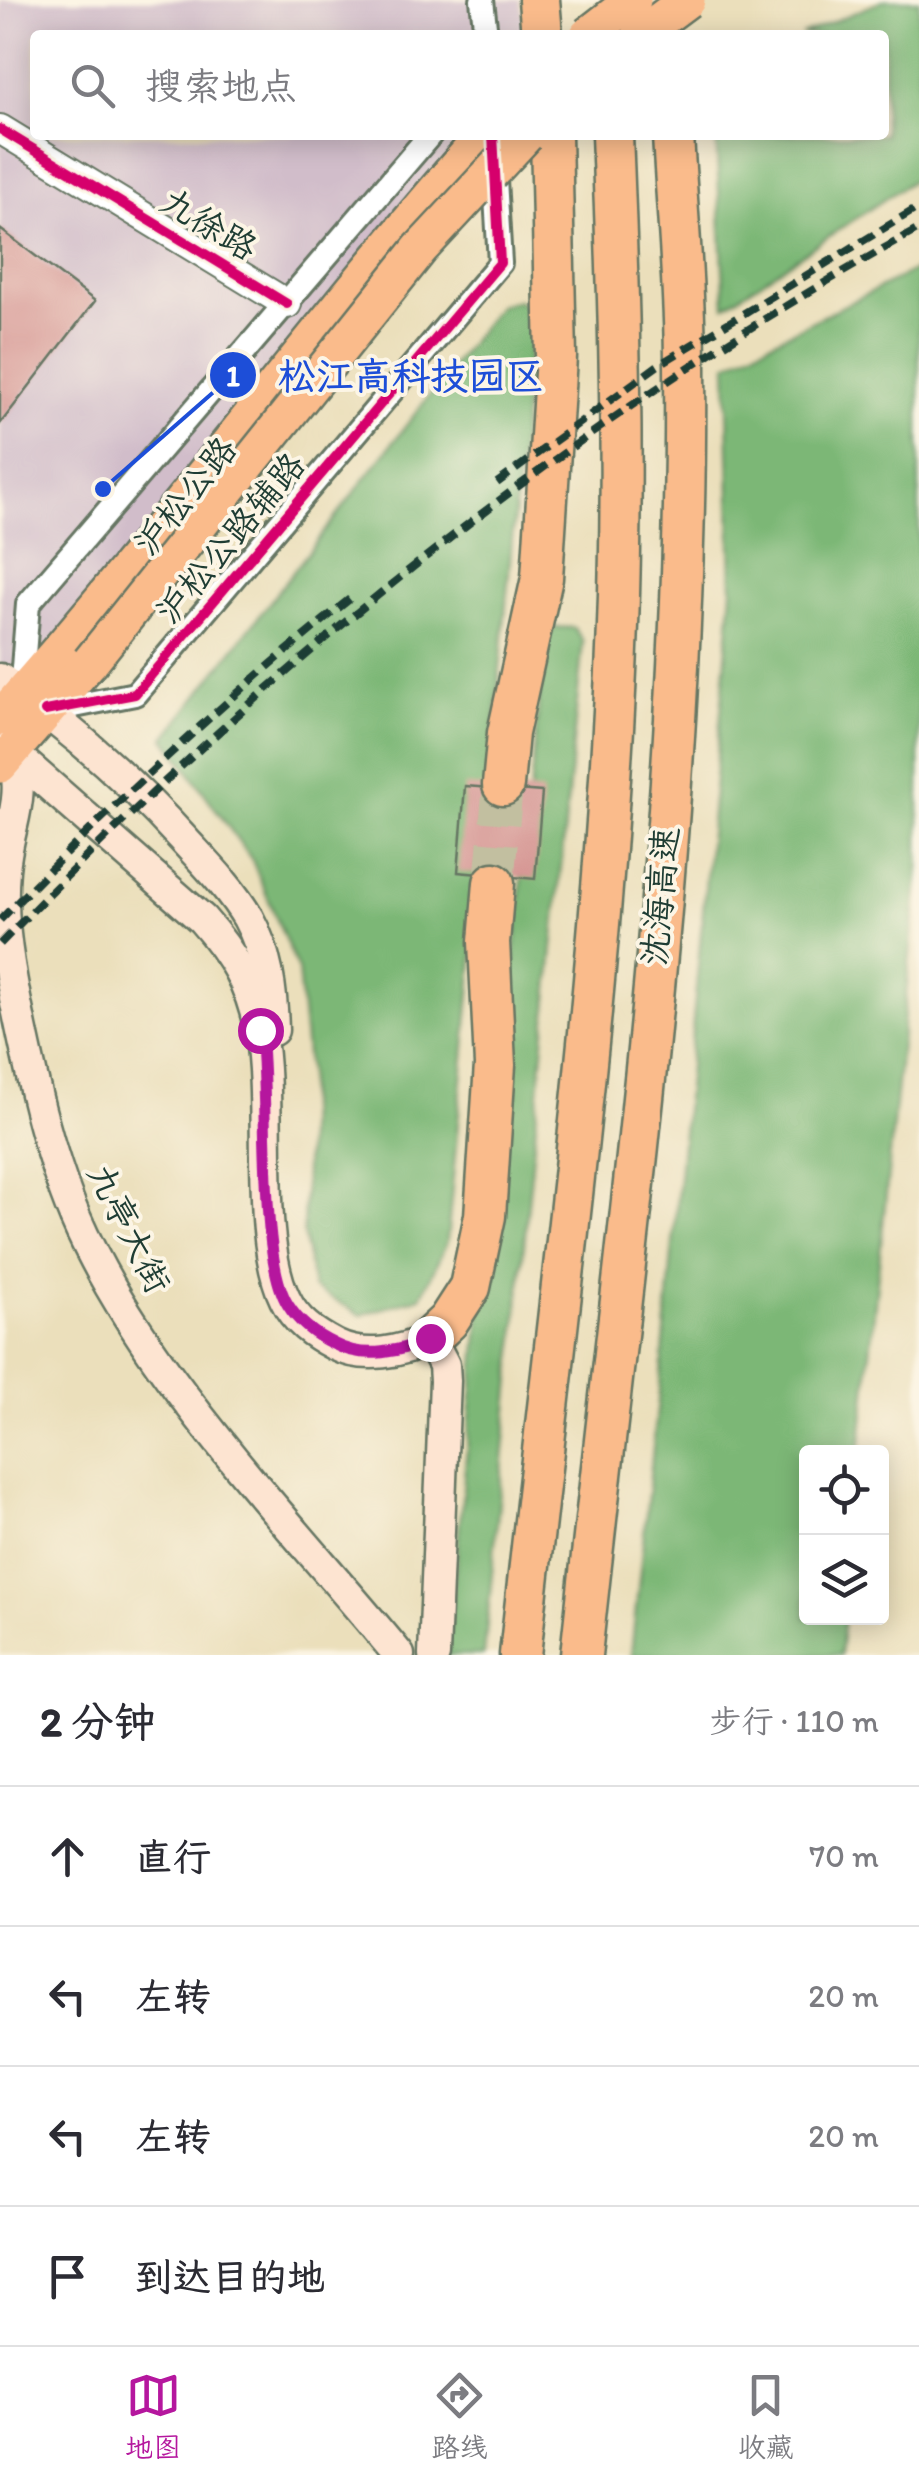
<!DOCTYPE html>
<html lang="zh">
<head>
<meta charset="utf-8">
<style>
	:root { --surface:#fff; --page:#f2f2f3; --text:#2b2b33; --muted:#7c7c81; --line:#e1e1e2; --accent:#b5179e }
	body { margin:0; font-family:Itim,"LXGW WenKai TC",sans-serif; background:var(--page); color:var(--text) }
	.controls { position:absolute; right:30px; bottom:30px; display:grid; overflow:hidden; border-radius:10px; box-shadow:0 5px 25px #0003 }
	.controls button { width:90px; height:90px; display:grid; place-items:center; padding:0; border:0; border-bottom:2px solid var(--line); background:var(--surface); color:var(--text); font:50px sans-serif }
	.stop { position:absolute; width:30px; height:30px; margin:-22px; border:8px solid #b5179e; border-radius:50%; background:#fff }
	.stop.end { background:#b5179e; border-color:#fff; box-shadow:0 2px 10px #0008 }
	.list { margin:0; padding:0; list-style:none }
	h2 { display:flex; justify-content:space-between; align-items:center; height:130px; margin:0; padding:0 40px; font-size:42px }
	h2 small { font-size:32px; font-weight:400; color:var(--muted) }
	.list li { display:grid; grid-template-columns:65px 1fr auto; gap:30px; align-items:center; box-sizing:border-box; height:140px; padding:0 40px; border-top:2px solid var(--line) }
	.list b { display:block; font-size:38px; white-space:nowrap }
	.list em { font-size:32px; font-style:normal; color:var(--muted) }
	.icon { flex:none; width:55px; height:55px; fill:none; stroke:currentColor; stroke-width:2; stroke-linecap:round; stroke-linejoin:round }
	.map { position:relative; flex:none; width:919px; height:1655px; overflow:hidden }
	.search { position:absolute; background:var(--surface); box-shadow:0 5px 25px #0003; left:30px; right:30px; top:30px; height:110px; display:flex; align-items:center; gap:25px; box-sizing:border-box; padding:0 35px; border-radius:10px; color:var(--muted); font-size:38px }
	.sheet { height:690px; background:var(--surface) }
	nav { display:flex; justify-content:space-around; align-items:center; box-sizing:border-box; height:140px; border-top:2px solid var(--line); background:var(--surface); font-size:28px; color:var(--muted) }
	nav a { display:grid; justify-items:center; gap:5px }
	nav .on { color:var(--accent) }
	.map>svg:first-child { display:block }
</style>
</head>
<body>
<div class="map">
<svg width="919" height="1655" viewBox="0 0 919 1655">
	<rect width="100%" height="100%" fill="#fcf5e5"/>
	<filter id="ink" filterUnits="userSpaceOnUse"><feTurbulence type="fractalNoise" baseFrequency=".01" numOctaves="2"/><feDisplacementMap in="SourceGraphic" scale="20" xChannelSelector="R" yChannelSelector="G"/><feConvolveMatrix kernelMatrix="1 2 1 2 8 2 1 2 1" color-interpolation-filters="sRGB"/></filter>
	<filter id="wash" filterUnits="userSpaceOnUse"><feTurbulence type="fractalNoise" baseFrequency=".0048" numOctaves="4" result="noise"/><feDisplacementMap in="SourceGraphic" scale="40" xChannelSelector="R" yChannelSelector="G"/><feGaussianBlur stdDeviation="2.25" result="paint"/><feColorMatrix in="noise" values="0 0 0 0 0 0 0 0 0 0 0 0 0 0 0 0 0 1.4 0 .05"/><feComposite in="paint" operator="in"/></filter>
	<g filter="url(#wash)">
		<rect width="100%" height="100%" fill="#ebdfbb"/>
		<polygon fill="#d1bdca" points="0,0 520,0 527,35 35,35 35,135 506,135 0,738"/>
		<g fill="#7cb776" stroke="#4e7a55" stroke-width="2.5">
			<polygon points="884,0 919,0 919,176 725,306 716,135 884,135 884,35 802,35"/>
			<polygon points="919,268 919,867 860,1452 806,1452 806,1618 844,1618 840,1655 631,1655 663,1354 732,590 727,364"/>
			<polygon points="518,300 533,312 447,1242 421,1297 361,1315 313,1288 303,1233 308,1074 298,970 252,860 165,738 499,305"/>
			<polygon points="556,627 574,628 583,641 484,1655 447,1655 545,637"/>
		</g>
		<g id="blocks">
			<g fill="#d59593">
				<polygon points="0,229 95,301 0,424"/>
				<polygon points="465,786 542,792 535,879 458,872"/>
			</g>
		</g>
	</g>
	<g filter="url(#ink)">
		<use href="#blocks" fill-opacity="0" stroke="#667663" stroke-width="2.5"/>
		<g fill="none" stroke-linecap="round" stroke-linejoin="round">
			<polyline stroke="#c2bfa0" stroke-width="40" stroke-dasharray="40 20" stroke-linecap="butt" points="494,883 503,785"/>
			<g stroke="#667663" stroke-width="28">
				<g id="minor">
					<polyline points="482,0 486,35"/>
					<polyline points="21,693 28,604 430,135"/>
					<polyline points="49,711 135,694 500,263 494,163"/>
				</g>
			</g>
			<g stroke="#667663" stroke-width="32">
				<polyline id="tertiary" points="0,129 287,304"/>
			</g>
			<g stroke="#667663" stroke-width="35">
				<g id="secondary">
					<path d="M0 679C69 726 129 779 185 841 207 865 231 889 248 918 267 953 272 990 273 1030"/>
					<path d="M0 742 202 919C233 954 252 986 260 1033 273 1107 255 1238 285 1299 295 1321 314 1334 335 1345 365 1360 402 1352 430 1338L444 1365 445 1381 434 1655"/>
					<path d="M12 751C27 801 8 823 4 870 0 912 7 956 15 998 30 1071 46 1148 75 1217 141 1371 292 1525 399 1655"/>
				</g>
			</g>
			<g stroke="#667663" stroke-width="40">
				<g id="primary">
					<path d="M0 718C168 529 317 324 484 135"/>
					<polyline points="0,765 90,662"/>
				</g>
			</g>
			<g stroke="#667663" stroke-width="45">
				<g id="motorway">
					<polyline points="539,0 542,35"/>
					<polyline points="503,785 508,733 542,578 556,357 551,135"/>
					<polyline points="430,1338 448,1321 470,1287 485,1216 495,1065 489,942 494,883"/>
					<path d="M520 1655C557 1313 605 969 618 625 624 462 619 298 612 135"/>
					<path d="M581 1655C627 1227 689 796 685 365 685 288 677 211 673 135"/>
				</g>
			</g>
			<use href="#minor" stroke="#fff" stroke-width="22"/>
			<use href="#tertiary" stroke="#fff" stroke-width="28"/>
			<use href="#secondary" stroke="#fde4d1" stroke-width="30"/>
			<use href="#primary" stroke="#fabb8b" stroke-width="35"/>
			<use href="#motorway" stroke="#fabb8b" stroke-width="40"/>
			<g stroke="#1f3d34" stroke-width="8" stroke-dasharray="15 8" stroke-linecap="butt">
				<polyline points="497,483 657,366 919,207"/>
				<path d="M0 920C111 806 227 697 351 598"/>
				<path d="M0 944C271 663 576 417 919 229"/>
			</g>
			<g stroke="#667663" stroke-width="40" stroke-linecap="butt">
				<g id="primary-bridge">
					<polyline points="588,35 633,0"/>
					<polyline points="640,35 687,0"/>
					<polyline points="90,662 420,249 526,135"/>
				</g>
			</g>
			<use href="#primary-bridge" stroke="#fabb8b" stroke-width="35"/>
			<g stroke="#fcf5e5" stroke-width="16">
				<g id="cycleway">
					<polyline points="0,129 287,304"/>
					<polyline points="45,711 135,694 500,263 493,135"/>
				</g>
			</g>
			<use href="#cycleway" stroke="#d6006c" stroke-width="10"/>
		</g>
	</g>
	<g fill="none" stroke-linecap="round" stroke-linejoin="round" filter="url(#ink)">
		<path stroke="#b5179e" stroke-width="12" d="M260 1030C269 1095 258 1258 288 1305 299 1323 315 1335 334 1344 364 1360 401 1352 430 1338"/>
	</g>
	<g text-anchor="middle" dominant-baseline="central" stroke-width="8" stroke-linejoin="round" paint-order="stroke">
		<g font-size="35" fill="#1f3d34" stroke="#fcf5e5">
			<text transform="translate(209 224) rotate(31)">九徐路</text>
			<text transform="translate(185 496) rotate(-51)">沪松公路</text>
			<text transform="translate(230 538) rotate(-50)">沪松公路辅路</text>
			<text transform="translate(660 896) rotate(-85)">沈海高速</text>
			<text transform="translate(129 1228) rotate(63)">九亭大街</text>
		</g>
	</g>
	<path fill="none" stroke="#1d4ed8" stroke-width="4" d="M103 489L233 375"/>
	<g fill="#1d4ed8" stroke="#fcf5e5" stroke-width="4">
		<circle cx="103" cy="489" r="10"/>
		<circle cx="233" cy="375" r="25"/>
	</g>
	<g font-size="30" text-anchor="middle" font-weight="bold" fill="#fff">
		<text x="233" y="386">1</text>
	</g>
	<g font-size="38" text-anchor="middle" font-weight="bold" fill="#1d4ed8" stroke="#fcf5e5" stroke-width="8" stroke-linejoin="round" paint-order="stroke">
		<text x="411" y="389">松江高科技园区</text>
	</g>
</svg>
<div class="controls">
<button><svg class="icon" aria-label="locate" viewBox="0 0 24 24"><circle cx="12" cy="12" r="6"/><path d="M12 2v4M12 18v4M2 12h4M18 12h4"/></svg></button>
<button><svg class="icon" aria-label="layers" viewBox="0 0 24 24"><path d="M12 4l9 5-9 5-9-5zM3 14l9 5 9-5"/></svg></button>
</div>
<div class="stop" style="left:260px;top:1030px"></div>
<div class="stop end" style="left:430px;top:1338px"></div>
<div class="search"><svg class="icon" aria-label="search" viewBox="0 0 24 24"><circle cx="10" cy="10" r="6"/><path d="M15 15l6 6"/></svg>搜索地点</div>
</div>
<section class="sheet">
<h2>2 分钟<small>步行 · 110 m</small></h2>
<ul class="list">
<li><svg class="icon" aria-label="ahead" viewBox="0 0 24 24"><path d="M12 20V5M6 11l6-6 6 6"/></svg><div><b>直行</b></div><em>70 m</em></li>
<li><svg class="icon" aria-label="left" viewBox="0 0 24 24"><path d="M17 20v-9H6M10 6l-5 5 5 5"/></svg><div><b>左转</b></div><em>20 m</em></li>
<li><svg class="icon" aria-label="left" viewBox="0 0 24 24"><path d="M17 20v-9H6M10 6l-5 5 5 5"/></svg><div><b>左转</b></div><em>20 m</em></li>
<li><svg class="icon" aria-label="arrive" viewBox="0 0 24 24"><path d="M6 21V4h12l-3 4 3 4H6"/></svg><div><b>到达目的地</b></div></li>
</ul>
</section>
<nav>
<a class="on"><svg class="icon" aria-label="map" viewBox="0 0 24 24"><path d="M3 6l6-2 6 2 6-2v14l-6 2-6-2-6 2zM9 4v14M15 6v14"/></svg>地图</a>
<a><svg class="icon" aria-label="directions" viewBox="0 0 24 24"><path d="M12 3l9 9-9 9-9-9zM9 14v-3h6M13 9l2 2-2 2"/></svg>路线</a>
<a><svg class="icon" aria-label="saved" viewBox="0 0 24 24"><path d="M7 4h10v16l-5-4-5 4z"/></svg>收藏</a>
</nav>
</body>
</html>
